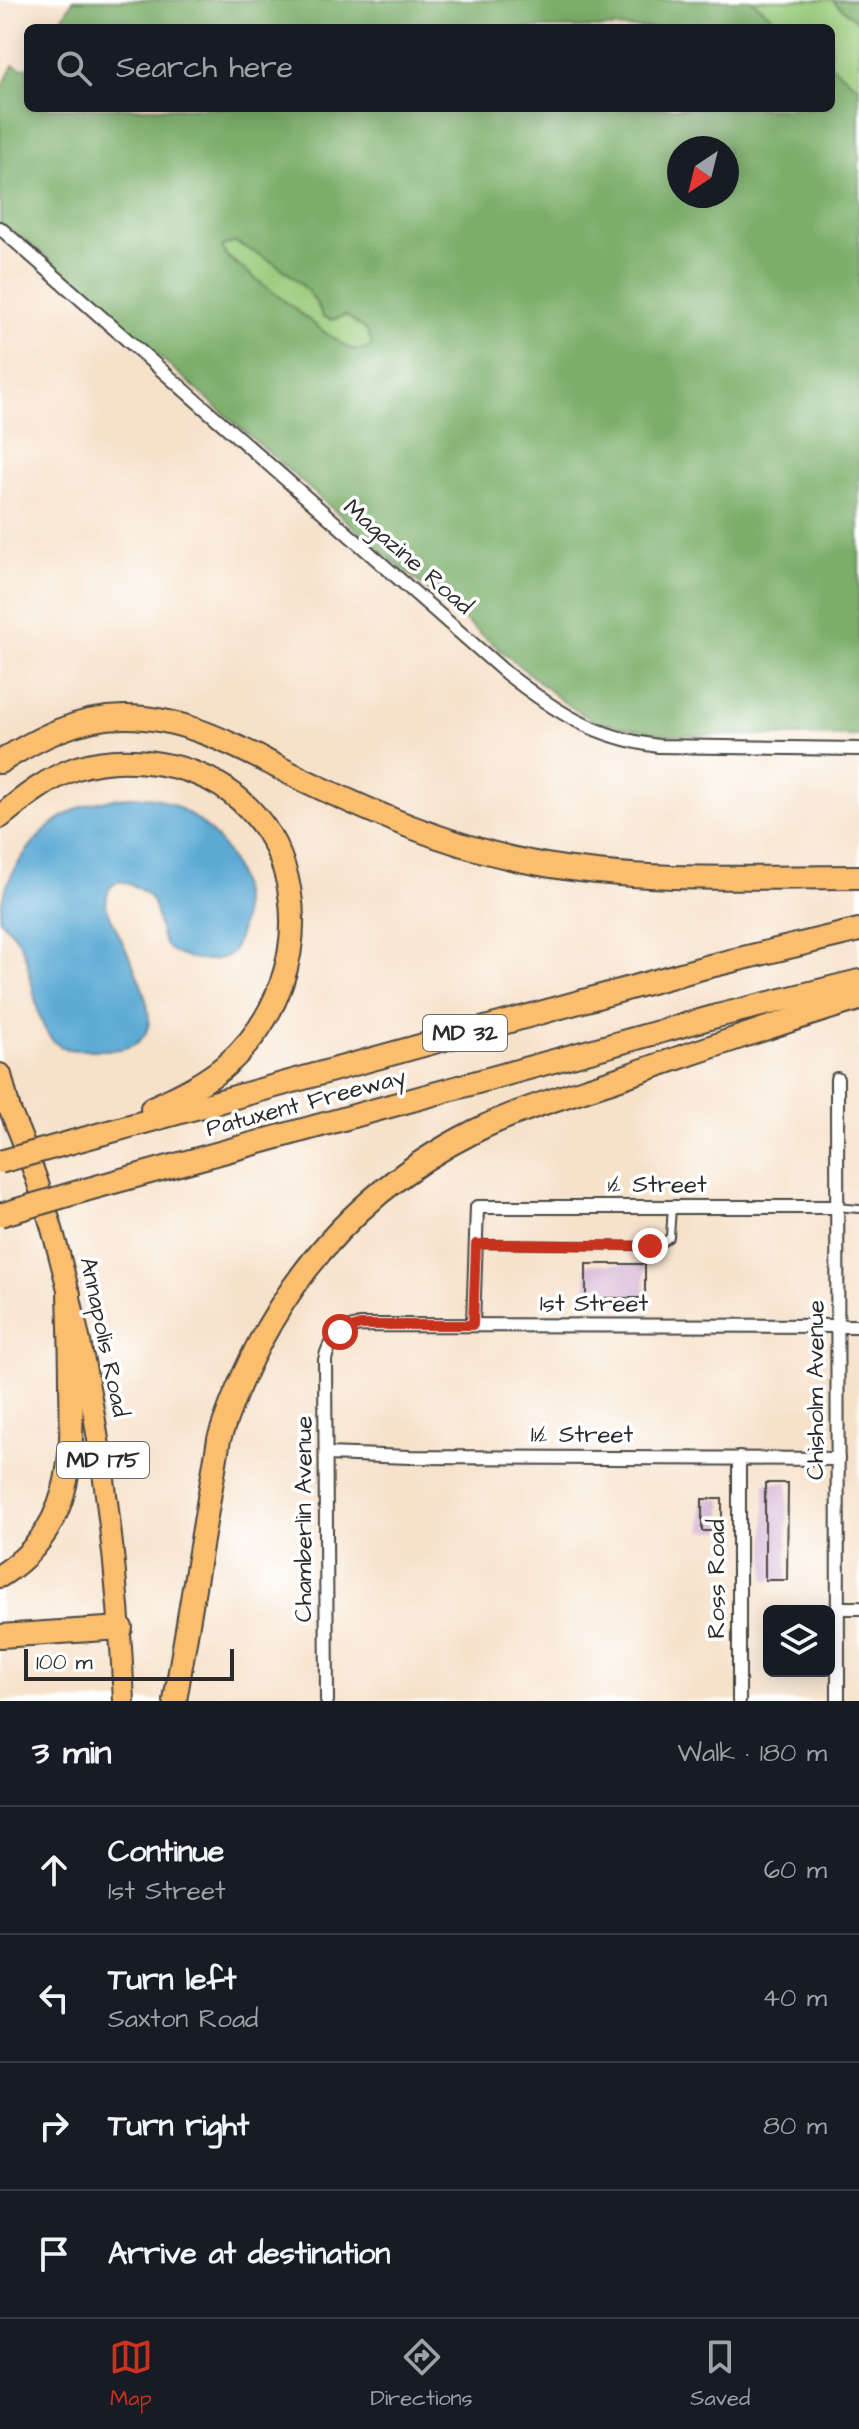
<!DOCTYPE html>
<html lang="en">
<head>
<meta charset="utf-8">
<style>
	:root { --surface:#171b24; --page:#242831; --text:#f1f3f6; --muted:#9ea1a6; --line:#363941; --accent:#c8321e }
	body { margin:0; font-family:"Architects Daughter",sans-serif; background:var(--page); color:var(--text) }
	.controls { position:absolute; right:24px; bottom:24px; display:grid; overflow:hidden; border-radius:12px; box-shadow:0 4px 20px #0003 }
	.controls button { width:72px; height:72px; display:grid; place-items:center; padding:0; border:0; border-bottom:2px solid var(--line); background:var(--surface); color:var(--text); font:40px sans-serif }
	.compass { position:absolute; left:667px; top:136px; width:72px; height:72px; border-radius:50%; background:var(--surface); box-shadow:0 4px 20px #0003; rotate:215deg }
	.scale { position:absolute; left:24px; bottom:20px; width:210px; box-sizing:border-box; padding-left:8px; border:4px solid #2b2b2b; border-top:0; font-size:22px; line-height:28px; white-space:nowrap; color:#2b2b2b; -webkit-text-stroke:6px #fff; paint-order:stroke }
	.stop { position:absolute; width:24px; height:24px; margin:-18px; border:6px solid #c8321e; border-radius:50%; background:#fff }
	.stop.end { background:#c8321e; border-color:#fff; box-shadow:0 2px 8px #0008 }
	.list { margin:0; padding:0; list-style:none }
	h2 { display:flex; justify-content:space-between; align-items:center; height:104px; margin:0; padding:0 32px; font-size:34px }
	h2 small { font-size:26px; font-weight:400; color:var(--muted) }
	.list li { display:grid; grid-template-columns:52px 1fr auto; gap:24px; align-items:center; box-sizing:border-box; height:128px; padding:0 32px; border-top:2px solid var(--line) }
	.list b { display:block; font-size:30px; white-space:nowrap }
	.list p { margin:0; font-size:26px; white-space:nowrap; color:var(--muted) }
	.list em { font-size:26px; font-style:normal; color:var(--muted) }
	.icon { flex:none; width:44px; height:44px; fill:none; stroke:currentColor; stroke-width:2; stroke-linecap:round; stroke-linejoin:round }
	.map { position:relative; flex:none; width:859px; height:1701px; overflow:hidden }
	.search { position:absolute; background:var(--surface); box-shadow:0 4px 20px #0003; left:24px; right:24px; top:24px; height:88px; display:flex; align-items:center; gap:20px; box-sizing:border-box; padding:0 28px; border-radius:12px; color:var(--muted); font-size:30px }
	.sheet { height:616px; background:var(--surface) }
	nav { display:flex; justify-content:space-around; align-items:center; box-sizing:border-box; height:112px; border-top:2px solid var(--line); background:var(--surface); font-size:22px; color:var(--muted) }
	nav a { display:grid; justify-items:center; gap:4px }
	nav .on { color:var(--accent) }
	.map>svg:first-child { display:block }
</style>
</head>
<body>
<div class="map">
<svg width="859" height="1701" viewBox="0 0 859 1701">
	<rect width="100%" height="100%" fill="#fff"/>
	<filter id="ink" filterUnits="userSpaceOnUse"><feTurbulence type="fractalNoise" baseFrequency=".0125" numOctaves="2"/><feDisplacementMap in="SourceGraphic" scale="16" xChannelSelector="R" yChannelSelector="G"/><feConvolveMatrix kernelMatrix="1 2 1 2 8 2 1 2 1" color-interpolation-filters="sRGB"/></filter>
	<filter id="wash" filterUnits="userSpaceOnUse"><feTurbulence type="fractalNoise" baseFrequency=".006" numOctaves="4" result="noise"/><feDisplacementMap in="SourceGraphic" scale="32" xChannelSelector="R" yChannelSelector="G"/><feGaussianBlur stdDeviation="1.8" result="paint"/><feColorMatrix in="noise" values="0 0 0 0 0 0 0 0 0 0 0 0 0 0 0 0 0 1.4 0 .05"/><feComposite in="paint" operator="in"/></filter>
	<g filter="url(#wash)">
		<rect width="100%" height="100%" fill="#f6e1c9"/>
		<g fill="#98ca79" stroke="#627a52" stroke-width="2">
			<polygon points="752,0 832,0 859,23 859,88 831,65 831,28 786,28"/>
			<path d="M235 242C269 259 309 279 323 317L333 320 345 315 367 331 373 343 368 349H350L327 334 227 256 221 247Z"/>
		</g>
		<g fill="#7aae69" stroke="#526c4a" stroke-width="2" fill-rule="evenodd">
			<polygon points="73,0 751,0 786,28 57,28"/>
			<polygon points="832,0 859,0 859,23"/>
			<path d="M13 65 22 69 28 67V108H831V65L859 88V736L668 735 593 721 562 701 384 554 38 250 0 223V92ZM679 148H727V196H679ZM235 242C269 259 309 279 323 317L333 320 345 315 367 331 372 343 368 349H350L327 334 227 257 222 246Z"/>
		</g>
		<path fill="#5baad4" stroke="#436a80" stroke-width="2" d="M128 797C138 797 150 796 159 799 222 821 264 889 232 953 228 955 225 957 221 958 207 963 170 958 164 942 150 907 164 896 121 881 108 885 107 892 106 905 117 935 149 989 149 1019 149 1029 144 1039 135 1044 123 1051 106 1050 93 1050 76 1050 60 1052 49 1036 31 1009 34 965 17 938 13 931 5 925 0 920 0 876 39 826 79 808 95 801 111 799 128 797Z"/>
		<g id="blocks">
			<g fill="#d3b0d1">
				<rect x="586" y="1264" width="59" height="34"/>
				<polygon points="765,1483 788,1483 787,1580 765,1580"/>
				<rect x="702" y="1499" width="20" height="32"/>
			</g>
		</g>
	</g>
	<g filter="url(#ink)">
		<use href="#blocks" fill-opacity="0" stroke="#494643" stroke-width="2"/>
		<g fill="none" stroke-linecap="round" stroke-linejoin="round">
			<g stroke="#494643" stroke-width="10">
				<g id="lane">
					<polyline points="836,1207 859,1209"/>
					<polyline points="476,1244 650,1246 662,1243 670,1237 672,1207"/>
				</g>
			</g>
			<g stroke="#494643" stroke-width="16">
				<g id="street">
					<path d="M0 228 506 673C556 712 594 737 658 746L859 749"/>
					<polyline points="837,1079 838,1701"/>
					<polyline points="473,1325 477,1207 836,1207"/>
					<polyline points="326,1454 410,1457 838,1459"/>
					<polyline points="739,1458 739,1701"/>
					<polyline points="838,1608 859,1608"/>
					<path d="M327 1701 325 1360C329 1340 339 1330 360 1325L859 1326"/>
				</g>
			</g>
			<g stroke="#494643" stroke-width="24">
				<path id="primary" d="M2 1093C35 1162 56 1236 73 1311 103 1440 118 1569 124 1701"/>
			</g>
			<g stroke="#494643" stroke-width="26">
				<g id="highway">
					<path d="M0 762C38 738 78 717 124 717 191 716 251 755 310 783 376 814 443 843 515 859 627 884 744 877 859 877"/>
					<path d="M0 817C23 798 48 778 77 768 104 759 132 759 161 764 311 789 332 975 225 1066 204 1084 177 1097 152 1108"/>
					<polyline points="0,1075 8,1106"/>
					<polyline points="72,1142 706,967 859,930"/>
					<polyline points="85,1190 717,1016 859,981"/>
					<path d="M0 1576C72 1531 73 1461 71 1386 71 1355 70 1325 69 1294"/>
					<polyline points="0,1636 121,1628"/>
					<path d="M175 1701 219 1439C264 1302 345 1196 475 1131 523 1107 578 1093 629 1075 705 1049 781 1022 859 999"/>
				</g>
			</g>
			<use href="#lane" stroke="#fff" stroke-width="6"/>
			<use href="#street" stroke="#fff" stroke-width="12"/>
			<use href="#primary" stroke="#fbbd6e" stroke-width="20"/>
			<use href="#highway" stroke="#fbbd6e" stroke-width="22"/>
			<g stroke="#494643" stroke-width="26" stroke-linecap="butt">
				<g id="highway-bridge">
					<polyline points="0,1162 72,1142"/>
					<polyline points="0,1215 85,1190"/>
				</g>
			</g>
			<use href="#highway-bridge" stroke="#fbbd6e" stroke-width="22"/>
		</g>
	</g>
	<g fill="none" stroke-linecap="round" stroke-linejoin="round" filter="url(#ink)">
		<polyline stroke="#c8321e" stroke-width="10" points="340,1332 360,1325 473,1325 476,1244 650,1246"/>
	</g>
	<g text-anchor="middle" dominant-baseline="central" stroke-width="7" stroke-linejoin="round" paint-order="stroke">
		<g fill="#fff" stroke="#6b6b6b" stroke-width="2">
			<rect x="423" y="1015" width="84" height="36" rx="6"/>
			<rect x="57" y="1442" width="92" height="36" rx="6"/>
		</g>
		<g font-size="22" font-weight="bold" fill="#2b2b2b">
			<text x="465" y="1033">MD 32</text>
			<text x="103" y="1460">MD 175</text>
		</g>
		<g font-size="24" fill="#2b2b2b" stroke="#fff">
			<text transform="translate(408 557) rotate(41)">Magazine Road</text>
			<text transform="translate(306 1103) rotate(-15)">Patuxent Freeway</text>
			<text x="657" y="1185">½ Street</text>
			<text x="594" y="1304">1st Street</text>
			<text transform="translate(104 1337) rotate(78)">Annapolis Road</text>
			<text transform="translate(816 1390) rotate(-90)">Chisholm Avenue</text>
			<text x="582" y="1435">1½ Street</text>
			<text transform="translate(304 1519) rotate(-90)">Chamberlin Avenue</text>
			<text transform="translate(717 1579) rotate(-90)">Ross Road</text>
		</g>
	</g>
</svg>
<div class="controls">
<button><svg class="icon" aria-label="layers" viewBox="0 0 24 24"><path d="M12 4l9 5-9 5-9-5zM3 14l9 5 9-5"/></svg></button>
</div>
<svg class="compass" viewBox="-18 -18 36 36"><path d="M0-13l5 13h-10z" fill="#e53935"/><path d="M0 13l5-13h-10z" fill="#9ea1a6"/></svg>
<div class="scale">100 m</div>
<div class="stop" style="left:340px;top:1332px"></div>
<div class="stop end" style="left:650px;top:1246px"></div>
<div class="search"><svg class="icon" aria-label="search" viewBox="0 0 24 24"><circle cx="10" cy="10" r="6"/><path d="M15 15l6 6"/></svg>Search here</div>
</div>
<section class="sheet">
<h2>3 min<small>Walk · 180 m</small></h2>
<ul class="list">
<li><svg class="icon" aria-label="ahead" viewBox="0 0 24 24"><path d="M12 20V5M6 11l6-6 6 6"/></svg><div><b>Continue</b><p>1st Street</p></div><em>60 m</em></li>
<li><svg class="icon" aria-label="left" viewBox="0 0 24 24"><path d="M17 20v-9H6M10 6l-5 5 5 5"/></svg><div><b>Turn left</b><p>Saxton Road</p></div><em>40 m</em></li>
<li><svg class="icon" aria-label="right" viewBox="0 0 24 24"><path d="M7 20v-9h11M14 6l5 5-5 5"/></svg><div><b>Turn right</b></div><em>80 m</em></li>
<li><svg class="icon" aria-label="arrive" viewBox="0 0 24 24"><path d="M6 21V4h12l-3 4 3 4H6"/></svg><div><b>Arrive at destination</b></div></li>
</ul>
</section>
<nav>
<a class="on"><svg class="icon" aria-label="map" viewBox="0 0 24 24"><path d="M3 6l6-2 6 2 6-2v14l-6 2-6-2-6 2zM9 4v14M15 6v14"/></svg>Map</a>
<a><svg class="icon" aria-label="directions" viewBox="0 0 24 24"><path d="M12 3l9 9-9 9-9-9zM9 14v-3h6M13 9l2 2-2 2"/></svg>Directions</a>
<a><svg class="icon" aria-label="saved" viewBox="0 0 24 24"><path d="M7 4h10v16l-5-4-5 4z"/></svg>Saved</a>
</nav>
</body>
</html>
